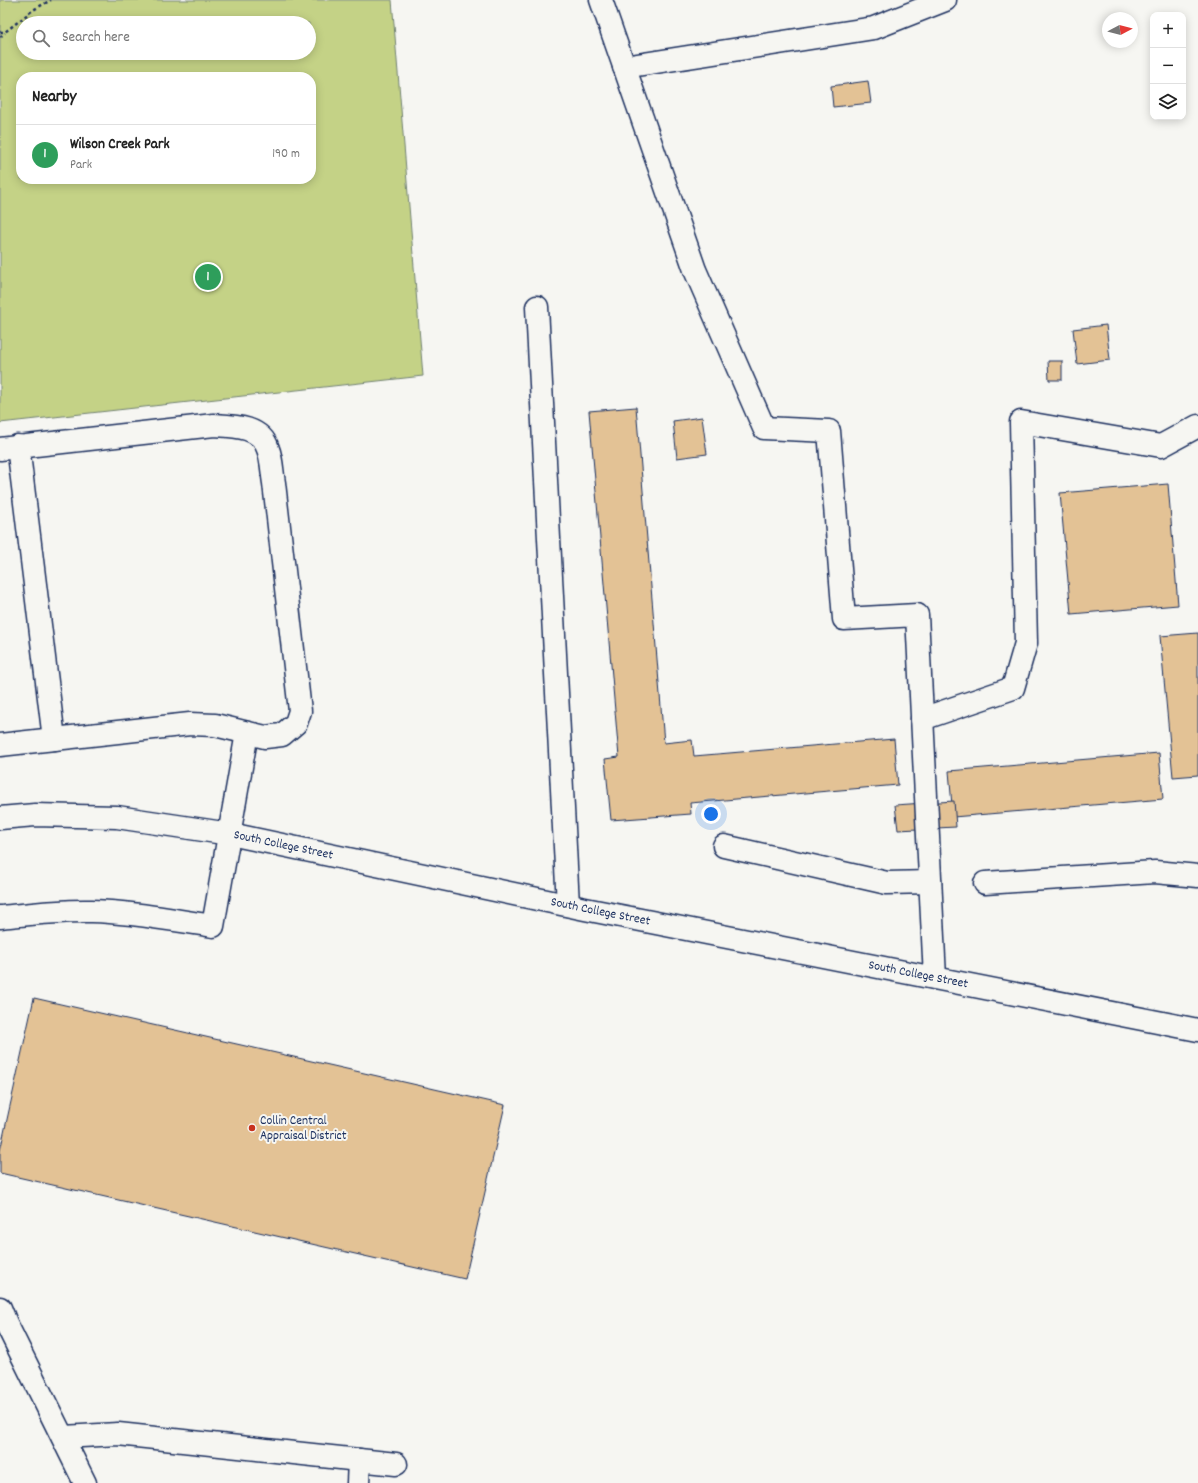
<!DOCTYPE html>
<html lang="en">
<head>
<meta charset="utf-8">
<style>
	:root { --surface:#fff; --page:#f2f2f2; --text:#222; --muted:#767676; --line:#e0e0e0; --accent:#c8321e }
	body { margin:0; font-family:Dekko,sans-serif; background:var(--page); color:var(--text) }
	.controls { position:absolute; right:12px; top:12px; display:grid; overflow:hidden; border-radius:8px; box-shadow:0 2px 10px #0003 }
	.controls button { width:36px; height:36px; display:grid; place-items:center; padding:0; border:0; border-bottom:1px solid var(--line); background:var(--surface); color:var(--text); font:20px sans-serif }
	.compass { position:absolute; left:1102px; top:12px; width:36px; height:36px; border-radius:50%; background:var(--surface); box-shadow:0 2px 10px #0003; rotate:83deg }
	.you { position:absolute; left:711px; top:814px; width:14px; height:14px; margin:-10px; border:3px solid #fff; border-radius:50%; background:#1a73e8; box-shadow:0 0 0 6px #1a73e833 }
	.badge { display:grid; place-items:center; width:26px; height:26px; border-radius:50%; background:var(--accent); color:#fff; font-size:13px; font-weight:700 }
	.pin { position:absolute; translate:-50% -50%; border:2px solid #fff; box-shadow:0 1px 4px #0006 }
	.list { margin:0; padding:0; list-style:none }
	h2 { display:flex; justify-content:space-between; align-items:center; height:52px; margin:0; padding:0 16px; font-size:17px }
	h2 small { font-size:13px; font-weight:400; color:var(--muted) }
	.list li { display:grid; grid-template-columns:26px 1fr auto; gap:12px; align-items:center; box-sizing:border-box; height:60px; padding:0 16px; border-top:1px solid var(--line) }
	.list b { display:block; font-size:15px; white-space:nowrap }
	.list p { margin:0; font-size:13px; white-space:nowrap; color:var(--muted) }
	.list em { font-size:13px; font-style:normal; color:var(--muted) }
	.icon { flex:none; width:22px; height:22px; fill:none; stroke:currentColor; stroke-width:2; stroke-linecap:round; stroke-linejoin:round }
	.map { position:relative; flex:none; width:1198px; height:1483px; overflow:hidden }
	.search { position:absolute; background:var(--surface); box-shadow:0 2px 10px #0003; left:16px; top:16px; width:300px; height:44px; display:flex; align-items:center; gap:10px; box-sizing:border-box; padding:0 14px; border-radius:22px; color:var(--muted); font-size:15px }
	.panel { position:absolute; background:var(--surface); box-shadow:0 2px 10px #0003; left:16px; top:72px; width:300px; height:112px; border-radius:16px }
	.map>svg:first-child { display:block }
</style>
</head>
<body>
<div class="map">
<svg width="1198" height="1483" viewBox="0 0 1198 1483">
	<rect width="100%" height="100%" fill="#f6f6f2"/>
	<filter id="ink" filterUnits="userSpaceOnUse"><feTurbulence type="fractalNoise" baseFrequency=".025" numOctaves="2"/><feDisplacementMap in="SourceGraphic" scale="8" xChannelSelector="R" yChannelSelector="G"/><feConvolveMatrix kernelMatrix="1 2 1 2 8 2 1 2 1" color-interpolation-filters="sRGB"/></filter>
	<g filter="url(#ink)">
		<path fill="#c4d286" stroke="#708072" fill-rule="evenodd" d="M0 0H392L423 376 0 423ZM23 23H309V53H23ZM21 77H311V179H21Z"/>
		<g fill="#e3c295" stroke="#1b2f5e">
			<polygon points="868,81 871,103 833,107 831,86"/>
			<polygon points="1106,325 1110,360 1077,364 1073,329"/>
			<polygon points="1048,361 1062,361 1062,380 1049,380"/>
			<polygon points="636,407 664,743 692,740 694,756 894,739 898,785 690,803 691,814 611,820 605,759 619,757 589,411"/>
			<polygon points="702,417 707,454 677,458 673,421"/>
			<polygon points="1168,484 1178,605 1071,614 1060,493"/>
			<polygon points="1198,633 1198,775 1173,777 1160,636"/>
			<polygon points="1159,753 1163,799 953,817 949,771"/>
			<polygon points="954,801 956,827 898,830 895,805"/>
			<polygon points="34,998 505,1105 465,1279 0,1173 0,1151"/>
		</g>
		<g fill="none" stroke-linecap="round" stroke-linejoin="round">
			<g stroke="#1b2f5e" stroke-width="25">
				<g id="minor">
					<polyline points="601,0 695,270 764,428 829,431 844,619 917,615 935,978"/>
					<polyline points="624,67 874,28 945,0"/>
					<polyline points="537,307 568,905"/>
					<polyline points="18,446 54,739"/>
					<path d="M0 449 214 425C234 426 261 426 268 449 272 459 272 472 274 483L300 711 296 723 282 735 265 737 215 725 190 724 0 745"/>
					<polyline points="922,719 1013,688 1026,643 1021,422 1161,446 1198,426"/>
					<path id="s1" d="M0 818 35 815 117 817 230 834 585 909 1198 1030"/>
					<polyline points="724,846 887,883 930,882"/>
					<polyline points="985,883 1155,872 1198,876"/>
					<path d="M0 917C30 914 61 910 92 911 132 912 173 920 213 926L247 733"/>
					<polyline points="0,1308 6,1323 85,1483"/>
					<polyline points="63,1437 118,1434 396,1464"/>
					<polyline points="358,1483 359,1460"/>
				</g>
			</g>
			<g stroke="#1b2f5e" stroke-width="2.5" stroke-dasharray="3 3" stroke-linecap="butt">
				<polyline points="0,32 5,32 33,10 51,0"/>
				<polyline points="0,37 5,33"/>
			</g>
			<use href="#minor" stroke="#f6f6f2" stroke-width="22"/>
		</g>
	</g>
	<circle fill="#c8321e" stroke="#f6f6f2" stroke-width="1.5" cx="252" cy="1128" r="4"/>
	<g text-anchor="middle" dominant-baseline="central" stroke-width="4" stroke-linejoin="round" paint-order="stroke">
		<g font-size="13" fill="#1b2f5e" stroke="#f6f6f2">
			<text stroke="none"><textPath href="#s1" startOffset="286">South College Street</textPath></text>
			<text stroke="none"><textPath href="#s1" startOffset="610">South College Street</textPath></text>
			<text stroke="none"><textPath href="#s1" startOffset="934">South College Street</textPath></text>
		</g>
		<g font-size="13" fill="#1b2f5e" stroke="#f6f6f2" text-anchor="start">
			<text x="260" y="1121">Collin Central<tspan x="260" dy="15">Appraisal District</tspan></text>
		</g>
	</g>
</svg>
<div class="controls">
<button>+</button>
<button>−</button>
<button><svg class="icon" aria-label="layers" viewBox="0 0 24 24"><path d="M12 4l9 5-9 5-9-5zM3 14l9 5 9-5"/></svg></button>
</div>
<svg class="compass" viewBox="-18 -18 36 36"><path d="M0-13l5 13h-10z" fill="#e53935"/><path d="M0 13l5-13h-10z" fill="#767676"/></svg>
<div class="you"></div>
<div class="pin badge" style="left:208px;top:277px;background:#2e9e5b">1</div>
<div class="search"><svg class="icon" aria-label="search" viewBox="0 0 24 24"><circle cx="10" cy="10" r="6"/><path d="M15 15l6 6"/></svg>Search here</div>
<section class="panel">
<h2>Nearby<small></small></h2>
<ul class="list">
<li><span class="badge" style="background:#2e9e5b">1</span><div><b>Wilson Creek Park</b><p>Park</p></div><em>190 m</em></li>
</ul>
</section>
</div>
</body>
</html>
